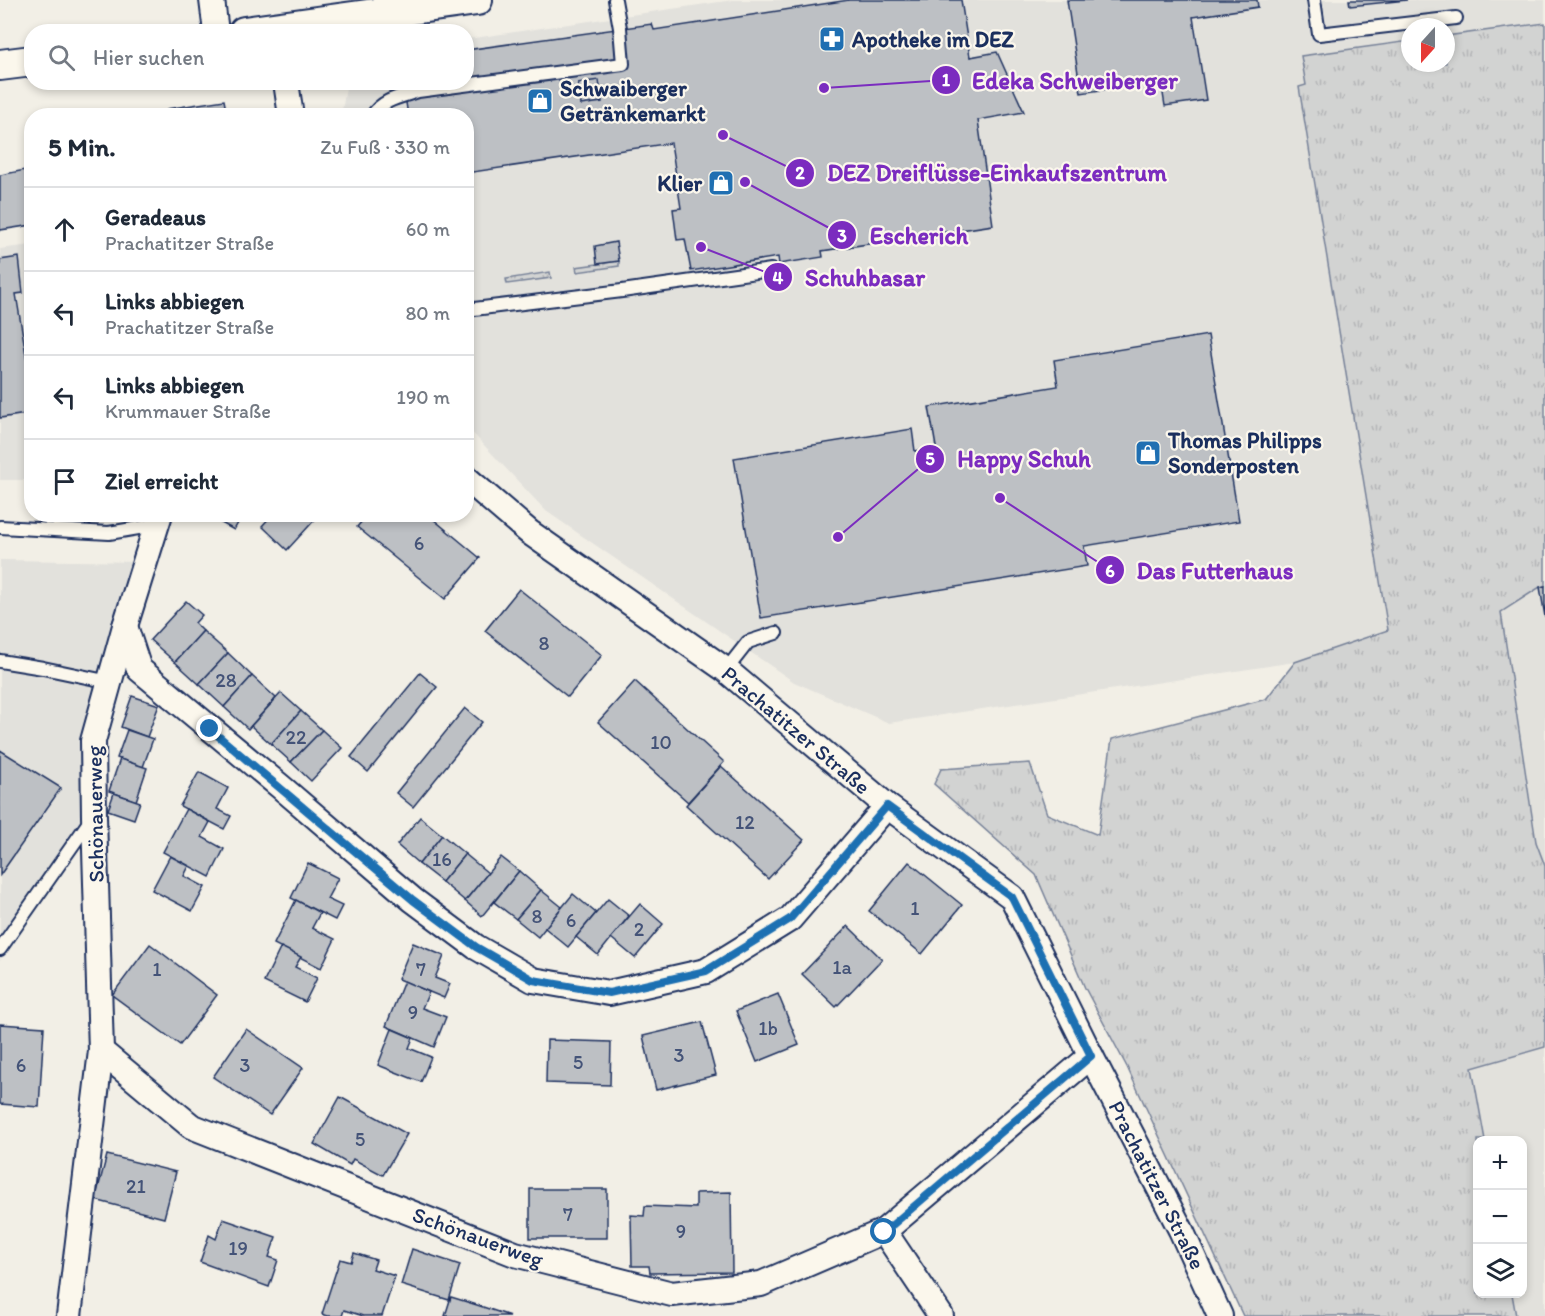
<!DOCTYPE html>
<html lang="de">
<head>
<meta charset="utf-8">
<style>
	:root { --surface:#fff; --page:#f6f6f7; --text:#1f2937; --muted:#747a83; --line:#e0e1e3 }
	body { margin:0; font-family:Itim,sans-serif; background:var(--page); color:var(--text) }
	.controls { position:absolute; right:18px; bottom:18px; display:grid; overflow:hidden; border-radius:12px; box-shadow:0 3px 9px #0003 }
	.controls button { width:54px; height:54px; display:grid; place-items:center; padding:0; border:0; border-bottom:2px solid var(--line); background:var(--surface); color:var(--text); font:30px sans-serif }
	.compass { position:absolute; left:1401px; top:18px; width:54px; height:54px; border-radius:50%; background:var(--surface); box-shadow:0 3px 9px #0003; rotate:201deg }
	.stop { position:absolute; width:18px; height:18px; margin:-14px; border:4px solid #1f6fb2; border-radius:50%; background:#fff }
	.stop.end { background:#1f6fb2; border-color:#fff; box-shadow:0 2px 6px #0008 }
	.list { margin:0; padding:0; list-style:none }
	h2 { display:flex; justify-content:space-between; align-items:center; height:78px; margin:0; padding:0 24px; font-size:26px }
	h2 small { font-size:20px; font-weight:400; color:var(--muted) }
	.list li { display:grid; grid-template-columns:39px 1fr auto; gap:18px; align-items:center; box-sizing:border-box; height:84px; padding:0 24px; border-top:2px solid var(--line) }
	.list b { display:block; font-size:22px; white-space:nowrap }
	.list p { margin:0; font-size:20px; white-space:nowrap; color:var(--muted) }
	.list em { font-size:20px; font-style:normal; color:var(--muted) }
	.icon { flex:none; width:33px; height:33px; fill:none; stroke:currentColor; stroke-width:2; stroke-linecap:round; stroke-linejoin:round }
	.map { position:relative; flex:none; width:1545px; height:1316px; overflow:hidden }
	.search { position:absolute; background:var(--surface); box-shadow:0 3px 9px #0003; left:24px; top:24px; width:450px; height:66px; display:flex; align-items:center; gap:15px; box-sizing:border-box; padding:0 21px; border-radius:24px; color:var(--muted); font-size:22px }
	.panel { position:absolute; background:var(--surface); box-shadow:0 3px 9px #0003; left:24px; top:108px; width:450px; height:414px; border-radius:24px }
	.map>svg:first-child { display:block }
</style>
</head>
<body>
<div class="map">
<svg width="1545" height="1316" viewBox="0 0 1545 1316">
	<defs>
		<pattern id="grass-tufts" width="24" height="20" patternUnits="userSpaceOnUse" patternTransform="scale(1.5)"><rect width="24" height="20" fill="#d2d3d2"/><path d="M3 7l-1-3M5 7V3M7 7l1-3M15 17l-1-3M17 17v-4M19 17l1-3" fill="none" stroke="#b4b5b7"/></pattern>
	</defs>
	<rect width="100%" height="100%" fill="#f2efe6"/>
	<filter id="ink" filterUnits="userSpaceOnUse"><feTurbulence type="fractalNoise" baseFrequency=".0167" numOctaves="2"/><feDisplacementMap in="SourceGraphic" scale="12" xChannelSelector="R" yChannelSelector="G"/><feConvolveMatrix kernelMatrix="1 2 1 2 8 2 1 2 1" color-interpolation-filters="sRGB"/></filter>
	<g filter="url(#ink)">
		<g fill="#e2e1dc">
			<polygon points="733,0 1545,0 1545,23 1446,36 1446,27 1410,27 1410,41 1301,56 1306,86 1299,88 1388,630 1295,662 889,723 794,682 546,511 467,427 466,116 341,116 347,83 466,82 467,39"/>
			<polygon points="31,245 31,480 0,480 0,249"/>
			<polygon points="0,560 145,562 97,743 94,823 0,960"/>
			<polygon points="1545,586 1545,866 1536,842 1501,611 1540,587"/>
			<polygon points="1545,1047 1545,1316 1516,1316 1512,1294 1522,1294 1522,1140 1485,1140 1472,1067"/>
		</g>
		<g fill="url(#grass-tufts)" stroke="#768198" stroke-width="1.5">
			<polygon points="1545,23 1545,586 1540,587 1501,612 1536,842 1545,866 1545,955 1542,955 1545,1006 1545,1047 1472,1068 1485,1140 1478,1140 1478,1294 1512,1294 1516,1316 1243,1316 1127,1067 1085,988 1036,875 934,784 941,769 1030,763 1047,814 1098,835 1112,739 1266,699 1295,662 1388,630 1299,87 1306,85 1301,56 1410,41 1410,63 1446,63 1446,36"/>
			<polygon points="619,261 619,266 577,272 576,267"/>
			<polygon points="550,272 551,278 507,284 506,279"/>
		</g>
		<g fill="#bdc0c4" stroke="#1b2f5e" stroke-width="1.5">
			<polygon points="849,0 961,0 970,57 997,52 1024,112 978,120 993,225 822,251 823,257 779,264 778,257 691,271 685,239 677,240 673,209 681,208 671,143 466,173 466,116 408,116 403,82 466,82 466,50 652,24 654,30"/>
			<polygon points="1067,0 1257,0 1258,7 1193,17 1206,100 1165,106 1161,81 1081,93"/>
			<polygon points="1349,0 1407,0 1350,6"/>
			<polygon points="599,80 602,102 581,105 578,83"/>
			<polygon points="224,100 227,116 168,116 167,109"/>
			<polygon points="30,169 32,169 32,225 0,230 0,175"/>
			<polygon points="616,242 619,261 597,264 595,246"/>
			<polygon points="19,257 23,293 16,294 32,391 32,413 0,418 0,260"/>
			<polygon points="1208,335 1239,521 1084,546 1087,566 761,618 734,458 912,429 915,451 936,447 929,407 1058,386 1054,360"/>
			<polygon points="205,514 243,514 234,530"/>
			<polygon points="273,514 320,514 287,550 262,526"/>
			<polygon points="368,514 427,514 480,558 445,599 357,527"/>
			<polygon points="1545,586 1545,617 1540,587"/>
			<polygon points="519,589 602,655 568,697 485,631"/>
			<polygon points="186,601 202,615 195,623 203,631 175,662 150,640"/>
			<polygon points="203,631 228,653 199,684 175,662"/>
			<polygon points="228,653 252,676 224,707 199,684"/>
			<polygon points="420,673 437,687 368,772 351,757"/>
			<polygon points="252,676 276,698 248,729 224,707"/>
			<polygon points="635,681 724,762 688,802 598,722"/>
			<polygon points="281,693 301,711 271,744 251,726"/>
			<polygon points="132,696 159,705 147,737 121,727"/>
			<polygon points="465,708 482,722 413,807 396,793"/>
			<polygon points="301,711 322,730 291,762 271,744"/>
			<polygon points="127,730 153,739 143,767 117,758"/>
			<polygon points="322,730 342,748 311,781 291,762"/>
			<polygon points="0,750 61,788 0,875"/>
			<polygon points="120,759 147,768 136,801 109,791"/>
			<polygon points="721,766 804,840 768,879 686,805"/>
			<polygon points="199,772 228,788 217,809 231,816 224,829 180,806"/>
			<polygon points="114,793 140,802 134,819 108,810"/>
			<polygon points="186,809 210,822 202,837 224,849 210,877 163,852"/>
			<polygon points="420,817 442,835 419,864 397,845"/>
			<polygon points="442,835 465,854 442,882 419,864"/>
			<polygon points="465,854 488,873 465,901 442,882"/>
			<polygon points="170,856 189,866 184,876 205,887 192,911 152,890"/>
			<polygon points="501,857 519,871 482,916 465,901"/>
			<polygon points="909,862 962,905 922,954 869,911"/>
			<polygon points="308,863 338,878 327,899 342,906 335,920 291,898"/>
			<polygon points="519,871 541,890 516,919 494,902"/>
			<polygon points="541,890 562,907 538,937 516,919"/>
			<polygon points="573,894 596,913 568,947 545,928"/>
			<polygon points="608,899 629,916 598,955 576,937"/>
			<polygon points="296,900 320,913 312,928 335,939 321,968 274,944"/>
			<polygon points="640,904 663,924 635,958 611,938"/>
			<polygon points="848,926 882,959 836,1007 802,974"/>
			<polygon points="413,943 444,956 435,978 450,984 444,998 398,979"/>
			<polygon points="150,944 217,995 180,1045 112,995"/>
			<polygon points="281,947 301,957 295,967 317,978 305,1002 264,982"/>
			<polygon points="404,981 429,992 422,1008 446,1017 434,1047 386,1026"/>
			<polygon points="778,994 799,1045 757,1062 736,1011"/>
			<polygon points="702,1022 716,1075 656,1090 643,1036"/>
			<polygon points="0,1024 44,1027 39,1107 0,1104"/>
			<polygon points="246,1029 303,1068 270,1115 213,1077"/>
			<polygon points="392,1029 413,1038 409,1048 431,1057 421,1082 378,1065"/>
			<polygon points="547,1040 611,1042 610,1085 546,1083"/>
			<polygon points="340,1097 407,1134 383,1175 353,1159 350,1165 314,1144"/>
			<polygon points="107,1155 176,1172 164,1218 95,1200"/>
			<rect x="530" y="1189" width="77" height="49"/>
			<polygon points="731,1192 732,1272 650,1273 649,1266 632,1266 631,1215 644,1216 645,1206 696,1208 696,1193"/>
			<polygon points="223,1219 276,1237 269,1257 278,1260 269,1287 200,1262 209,1235 216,1239"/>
			<polygon points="412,1249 460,1265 449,1300 401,1285"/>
			<polygon points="354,1253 376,1260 373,1269 395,1276 382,1316 363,1316 344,1310 342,1316 328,1316 322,1314 340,1259 351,1262"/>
			<polygon points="451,1297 477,1305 510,1316 445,1316"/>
		</g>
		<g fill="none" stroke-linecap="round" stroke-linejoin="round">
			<g stroke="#1b2f5e" stroke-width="16">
				<g id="service">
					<polyline points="1314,0 1319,34 1456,18"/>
					<path d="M372 116C383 99 400 97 418 91L623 64 620 28 615 0"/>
					<polyline points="466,310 622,291 771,270"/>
					<polyline points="0,527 109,533 156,525"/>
					<polyline points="0,661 43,668 110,682"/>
					<polyline points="726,670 748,642 776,633"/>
					<polyline points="0,949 91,819"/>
				</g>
			</g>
			<g stroke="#1b2f5e" stroke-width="28">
				<g id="minor">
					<polyline points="212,0 216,32"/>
					<polyline points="286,82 291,116"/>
					<polyline points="466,478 529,532 726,670 887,806 1012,897 1091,1056 1181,1230 1220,1316"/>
					<polyline points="125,626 139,669 281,787 413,900 476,947 533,980 609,993 706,971 790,919 887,806"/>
					<polyline points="101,1051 191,1126 515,1254 672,1294 761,1284 884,1231"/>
					<polyline points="69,1316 101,1051 94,816 93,741 125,626 160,514"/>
					<polyline points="941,1316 884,1231 1091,1056"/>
				</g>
			</g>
			<g stroke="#1b2f5e" stroke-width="34">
				<g id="tertiary">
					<polyline points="244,32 477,0"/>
					<polyline points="0,65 32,61"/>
				</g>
			</g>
			<use href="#service" stroke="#fbf7ec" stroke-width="12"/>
			<use href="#minor" stroke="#fbf7ec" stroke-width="24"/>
			<use href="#tertiary" stroke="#fbf7ec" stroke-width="30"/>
		</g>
	</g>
	<g fill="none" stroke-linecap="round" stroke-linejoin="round" filter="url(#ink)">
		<polyline stroke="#1f6fb2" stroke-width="8" points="210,729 413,900 476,947 533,980 609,993 706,971 790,919 887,806 1012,897 1091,1056 884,1232"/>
	</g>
	<defs>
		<g id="pharmacy-square" transform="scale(1.35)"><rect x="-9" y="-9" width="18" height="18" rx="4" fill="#1f6fb2" stroke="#fbf7ec"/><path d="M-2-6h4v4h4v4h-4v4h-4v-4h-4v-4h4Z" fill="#fff"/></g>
		<g id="shop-square" transform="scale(1.35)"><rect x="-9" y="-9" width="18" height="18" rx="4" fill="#1f6fb2" stroke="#fbf7ec"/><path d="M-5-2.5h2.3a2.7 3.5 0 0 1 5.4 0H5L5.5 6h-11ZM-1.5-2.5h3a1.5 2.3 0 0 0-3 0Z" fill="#fff"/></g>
	</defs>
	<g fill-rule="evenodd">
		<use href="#pharmacy-square" x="832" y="39"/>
		<use href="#shop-square" x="540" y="101"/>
		<use href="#shop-square" x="721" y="183"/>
		<use href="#shop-square" x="1148" y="453"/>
	</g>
	<g text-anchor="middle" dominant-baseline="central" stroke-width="4.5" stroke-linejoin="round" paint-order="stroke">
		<g font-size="20" fill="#445378">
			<text x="419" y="543">6</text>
			<text x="544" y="643">8</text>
			<text x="226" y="680">28</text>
			<text x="296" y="737">22</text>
			<text x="661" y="742">10</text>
			<text x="745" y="822">12</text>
			<text x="442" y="859">16</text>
			<text x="915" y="908">1</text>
			<text x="537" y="916">8</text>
			<text x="571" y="920">6</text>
			<text x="639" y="929">2</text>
			<text x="842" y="967">1a</text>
			<text x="157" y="969">1</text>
			<text x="421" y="969">7</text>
			<text x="413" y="1012">9</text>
			<text x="768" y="1028">1b</text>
			<text x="679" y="1055">3</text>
			<text x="578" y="1062">5</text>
			<text x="21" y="1065">6</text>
			<text x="245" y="1065">3</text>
			<text x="360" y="1139">5</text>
			<text x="136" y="1186">21</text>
			<text x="568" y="1214">7</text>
			<text x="681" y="1231">9</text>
			<text x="238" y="1248">19</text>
		</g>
		<g font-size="22" font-weight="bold" fill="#1b2f5e" stroke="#fbf7ec" text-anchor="start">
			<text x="852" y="39">Apotheke im DEZ</text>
			<text x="560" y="88">Schwaiberger<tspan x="560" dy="25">Getränkemarkt</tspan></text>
			<text x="702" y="183" text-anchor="end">Klier</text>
			<text x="1168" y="440">Thomas Philipps<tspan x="1168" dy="25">Sonderposten</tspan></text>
		</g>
		<g font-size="22" fill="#1b2f5e" stroke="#fbf7ec">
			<text transform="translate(796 730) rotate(40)">Prachatitzer Straße</text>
			<text transform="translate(95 814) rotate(-91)">Schönauerweg</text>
			<text transform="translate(1157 1185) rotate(63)">Prachatitzer Straße</text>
			<text transform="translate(478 1237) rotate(20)">Schönauerweg</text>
		</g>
	</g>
	<path fill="none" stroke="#7b2cbf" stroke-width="2" d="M824 88L946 80M723 135L800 173M745 182L842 235M701 247L778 277M838 537L930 459M1000 498L1110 570"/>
	<g fill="#7b2cbf" stroke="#fbf7ec" stroke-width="2">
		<circle cx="824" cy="88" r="6"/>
		<circle cx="723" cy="135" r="6"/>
		<circle cx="745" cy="182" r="6"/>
		<circle cx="701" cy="247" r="6"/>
		<circle cx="838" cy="537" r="6"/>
		<circle cx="1000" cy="498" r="6"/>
		<circle cx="946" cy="80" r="15"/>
		<circle cx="800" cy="173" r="15"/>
		<circle cx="842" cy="235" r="15"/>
		<circle cx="778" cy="277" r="15"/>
		<circle cx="930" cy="459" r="15"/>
		<circle cx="1110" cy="570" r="15"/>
	</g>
	<g font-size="18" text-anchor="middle" font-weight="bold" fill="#fff">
		<text x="946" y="86">1</text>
		<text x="800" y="179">2</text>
		<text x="842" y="242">3</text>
		<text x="778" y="284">4</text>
		<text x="930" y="465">5</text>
		<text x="1110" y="577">6</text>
	</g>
	<g font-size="24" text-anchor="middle" font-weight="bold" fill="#7b2cbf" stroke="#fbf7ec" stroke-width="4.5" stroke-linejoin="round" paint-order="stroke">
		<text x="1075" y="89">Edeka Schweiberger</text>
		<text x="997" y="181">DEZ Dreiflüsse-Einkaufszentrum</text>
		<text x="919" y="244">Escherich</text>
		<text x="865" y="286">Schuhbasar</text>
		<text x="1024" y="467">Happy Schuh</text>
		<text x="1215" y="579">Das Futterhaus</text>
	</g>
</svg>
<div class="controls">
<button>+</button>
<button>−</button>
<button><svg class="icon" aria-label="layers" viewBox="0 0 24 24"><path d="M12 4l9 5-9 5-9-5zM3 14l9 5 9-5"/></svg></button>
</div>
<svg class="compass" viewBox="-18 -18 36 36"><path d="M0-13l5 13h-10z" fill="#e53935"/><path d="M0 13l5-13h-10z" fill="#747a83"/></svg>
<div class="stop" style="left:884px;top:1232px"></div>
<div class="stop end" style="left:210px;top:729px"></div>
<div class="search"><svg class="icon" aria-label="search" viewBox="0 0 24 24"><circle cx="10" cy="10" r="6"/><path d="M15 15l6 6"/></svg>Hier suchen</div>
<section class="panel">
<h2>5 Min.<small>Zu Fuß · 330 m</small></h2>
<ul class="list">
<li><svg class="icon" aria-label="ahead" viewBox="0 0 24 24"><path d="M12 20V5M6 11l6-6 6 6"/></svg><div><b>Geradeaus</b><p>Prachatitzer Straße</p></div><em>60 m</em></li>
<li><svg class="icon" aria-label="left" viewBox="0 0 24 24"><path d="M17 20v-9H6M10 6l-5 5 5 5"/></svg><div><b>Links abbiegen</b><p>Prachatitzer Straße</p></div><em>80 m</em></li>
<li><svg class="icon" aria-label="left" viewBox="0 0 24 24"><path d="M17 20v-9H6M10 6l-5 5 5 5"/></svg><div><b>Links abbiegen</b><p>Krummauer Straße</p></div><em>190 m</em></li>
<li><svg class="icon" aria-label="arrive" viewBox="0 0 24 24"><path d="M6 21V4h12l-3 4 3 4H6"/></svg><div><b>Ziel erreicht</b></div></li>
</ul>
</section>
</div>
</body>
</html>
